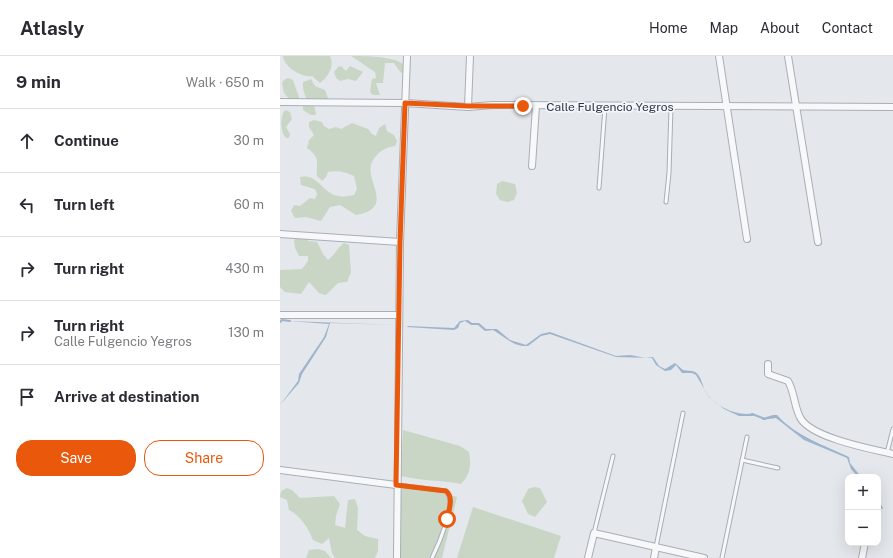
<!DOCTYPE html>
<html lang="en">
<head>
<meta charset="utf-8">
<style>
	:root { --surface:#fff; --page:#f2f2f3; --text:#2b2b33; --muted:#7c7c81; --line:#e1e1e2; --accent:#ea580c }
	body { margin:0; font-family:"Public Sans",sans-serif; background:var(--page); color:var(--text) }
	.controls { position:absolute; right:12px; bottom:12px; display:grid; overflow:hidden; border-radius:8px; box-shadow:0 4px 16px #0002 }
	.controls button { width:36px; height:36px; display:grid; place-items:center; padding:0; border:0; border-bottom:1px solid var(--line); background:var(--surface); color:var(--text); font:20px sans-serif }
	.stop { position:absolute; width:12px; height:12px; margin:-9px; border:3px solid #ea580c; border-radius:50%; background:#fff }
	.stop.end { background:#ea580c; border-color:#fff; box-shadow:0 1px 4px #0008 }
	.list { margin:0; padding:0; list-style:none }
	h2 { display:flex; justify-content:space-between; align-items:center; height:52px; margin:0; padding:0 16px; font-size:17px }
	h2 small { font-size:13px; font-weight:400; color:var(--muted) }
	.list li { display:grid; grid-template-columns:26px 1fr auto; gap:12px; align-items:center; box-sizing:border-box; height:64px; padding:0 16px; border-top:1px solid var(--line) }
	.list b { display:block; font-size:15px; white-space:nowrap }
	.list p { margin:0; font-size:13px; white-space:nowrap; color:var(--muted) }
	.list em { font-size:13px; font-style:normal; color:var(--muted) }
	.actions { display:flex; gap:8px; padding:12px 16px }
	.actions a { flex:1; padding:9px 0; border:1px solid var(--accent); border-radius:16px; text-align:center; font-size:14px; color:var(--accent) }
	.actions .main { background:var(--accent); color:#fff }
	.icon { flex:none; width:22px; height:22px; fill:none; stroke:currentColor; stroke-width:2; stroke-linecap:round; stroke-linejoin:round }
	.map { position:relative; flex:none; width:613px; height:502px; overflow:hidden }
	header { display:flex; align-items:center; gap:24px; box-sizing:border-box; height:56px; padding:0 20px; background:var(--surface); border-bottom:1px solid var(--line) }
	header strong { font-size:19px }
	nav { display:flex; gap:22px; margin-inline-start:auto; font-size:14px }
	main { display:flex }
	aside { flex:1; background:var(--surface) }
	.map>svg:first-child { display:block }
</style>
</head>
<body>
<header>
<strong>Atlasly</strong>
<nav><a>Home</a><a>Map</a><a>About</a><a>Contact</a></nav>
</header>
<main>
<aside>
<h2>9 min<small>Walk · 650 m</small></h2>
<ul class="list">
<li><svg class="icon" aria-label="ahead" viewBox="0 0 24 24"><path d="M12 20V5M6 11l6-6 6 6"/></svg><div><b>Continue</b></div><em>30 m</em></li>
<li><svg class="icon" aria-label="left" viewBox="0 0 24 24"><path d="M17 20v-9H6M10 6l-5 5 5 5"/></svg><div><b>Turn left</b></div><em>60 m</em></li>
<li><svg class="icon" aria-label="right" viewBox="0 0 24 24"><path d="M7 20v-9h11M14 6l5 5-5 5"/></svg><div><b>Turn right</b></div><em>430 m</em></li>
<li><svg class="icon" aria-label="right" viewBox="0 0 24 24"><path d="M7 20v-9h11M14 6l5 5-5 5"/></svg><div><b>Turn right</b><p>Calle Fulgencio Yegros</p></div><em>130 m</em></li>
<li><svg class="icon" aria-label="arrive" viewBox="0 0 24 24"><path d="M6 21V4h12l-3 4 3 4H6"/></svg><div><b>Arrive at destination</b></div></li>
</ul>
<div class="actions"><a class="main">Save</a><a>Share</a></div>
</aside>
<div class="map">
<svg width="613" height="502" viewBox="0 0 613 502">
	<rect width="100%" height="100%" fill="#e4e7ec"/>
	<g fill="#c9d6c5">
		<path d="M3 0H50C55 10 48 21 40 27L32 20C22 22 4 11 3 0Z"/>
		<path d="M71 0C86 0 122 0 126 12L121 17 114 7H105L103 27H96L100 39H93L90 36 92 23 96 22 95 16Z"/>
		<polygon points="61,10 66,15 70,10 83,16 76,25 68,23 60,25 56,22 54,16 58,11"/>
		<polygon points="8,22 13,24 20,44 11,45 4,37 2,27 4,24"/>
		<path d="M31 23 35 30 45 34 49 45 43 50 34 48 36 59H31L23 54V49L27 46C27 41 22 36 23 26Z"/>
		<path d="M5 54 10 56 12 63 6 71 10 78 9 82H6C0 76 0 60 5 54Z"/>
		<path d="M34 64 42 66 44 70 49 73 56 71 61 73 72 67 88 73 92 78 96 80 99 72 105 68 107 75 114 79 117 85 115 90C107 91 101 94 96 100 76 120 121 151 76 159L60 149 50 151 41 165 26 161 15 162 11 155 14 149 20 150 30 142 35 143 37 138 35 133 21 129 20 121C38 117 42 137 58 140 63 141 69 140 74 139L77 133 74 120C65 116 58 114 48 116L46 121 42 125 37 120C36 106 41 102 27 92L29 84 34 79 29 71V66Z"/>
		<polygon points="222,125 235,128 237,137 234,144 227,146 220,144 216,138 217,128"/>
		<path d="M20 180 29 185 37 186 43 198 48 204C55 199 56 193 64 187L69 189 71 216 67 226 58 227 46 239 39 237 29 226 21 238 5 236 0 231V214L22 213 28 205V200H19L15 192 14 184Z"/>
		<path d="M123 374 180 390 189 396C191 408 191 418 181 428 161 424 141 425 121 420Z"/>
		<polygon points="125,431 145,433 177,441 162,502 121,502 120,435"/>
		<polygon points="254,431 260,432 267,446 255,461 248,458 242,445 248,433"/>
		<path d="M7 432 12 434 20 442 54 440 60 448 56 460 55 469 65 472 68 444 75 443 78 452 77 474 85 480 98 483V495L95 502H55L52 497 49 482 42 488 33 484C28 472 21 460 9 454L7 444 0 441 1 435Z"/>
		<polygon points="193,451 281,480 274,502 177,502"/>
		<polygon points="38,493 45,495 51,502 26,502 29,494"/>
	</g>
	<g fill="#9fb4cc">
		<path d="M188 264 192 267H199L206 273H217L230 284 246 289 261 278 270 276 336 300 350 299 366 302 373 301 379 310 385 313 395 307 403 314C407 315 411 314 415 316 422 320 422 331 427 338 437 351 457 361 474 357L473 360H459L444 353 429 341 416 319 412 317H402L396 309 391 314 385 315 376 309 372 302 336 301 270 278 261 280 248 290C234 291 225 281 213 274L205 275 198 269H191L185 265 180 267 178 272 174 274 127 271 128 270 174 272 180 265Z"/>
		<polygon points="8,265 117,269 50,267 46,281 22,318 19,327 0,349 18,325 19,318 44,281 49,268"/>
		<path d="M493 359H497C517 381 544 389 569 401L570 407 581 421H578L571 413 567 402 524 384 496 362 482 364 483 362Z"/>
	</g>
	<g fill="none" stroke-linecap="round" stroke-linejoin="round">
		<g stroke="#9fb4cc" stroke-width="2">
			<polyline points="0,266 2,264 10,265"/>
			<polyline points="472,358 485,363"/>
			<polyline points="598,446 602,452"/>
		</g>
		<g stroke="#a9aeb7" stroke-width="5">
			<g id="service">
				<polyline points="319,132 325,51"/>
				<polyline points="386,146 389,117 391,51"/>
				<polyline points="607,397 613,373"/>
				<polyline points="462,404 498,412"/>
				<path d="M118 429 166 435C178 445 158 490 152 502"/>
				<polyline points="314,477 333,400"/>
				<polyline points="376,491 403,357"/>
				<polyline points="442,502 467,381"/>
			</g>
		</g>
		<g stroke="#a9aeb7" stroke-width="8">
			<g id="minor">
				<polyline points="439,0 467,183"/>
				<polyline points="508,0 538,186"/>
				<polyline points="0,46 125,47 188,51 212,49 613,51"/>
				<polyline points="188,51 190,0"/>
				<polyline points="252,110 256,50"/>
				<polyline points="0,178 120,186"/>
				<polyline points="0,259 119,259"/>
				<path d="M488 308V318L508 325C515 337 514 352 521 363 533 382 591 393 613 398"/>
				<polyline points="0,414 116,429"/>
				<polyline points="117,502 120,186 127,0"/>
				<polyline points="308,502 314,477 424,502"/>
				<polyline points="374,502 376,491"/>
				<polyline points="582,502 585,487"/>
			</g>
		</g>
		<use href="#service" stroke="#f7f8fa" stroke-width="3"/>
		<use href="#minor" stroke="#f7f8fa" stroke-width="6"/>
	</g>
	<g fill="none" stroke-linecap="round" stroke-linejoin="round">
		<path stroke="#ea580c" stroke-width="5" d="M167 463C169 454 174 441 166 435L116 429 120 186 125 47 188 50H243"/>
	</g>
	<g text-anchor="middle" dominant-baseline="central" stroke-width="3.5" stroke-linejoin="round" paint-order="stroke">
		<g font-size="12" fill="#2b3445" stroke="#f4f6f9">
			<text x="330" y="51">Calle Fulgencio Yegros</text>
		</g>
	</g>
</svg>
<div class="controls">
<button>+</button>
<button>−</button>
</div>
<div class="stop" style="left:167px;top:463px"></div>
<div class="stop end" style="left:243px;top:50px"></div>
</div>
</main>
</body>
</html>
